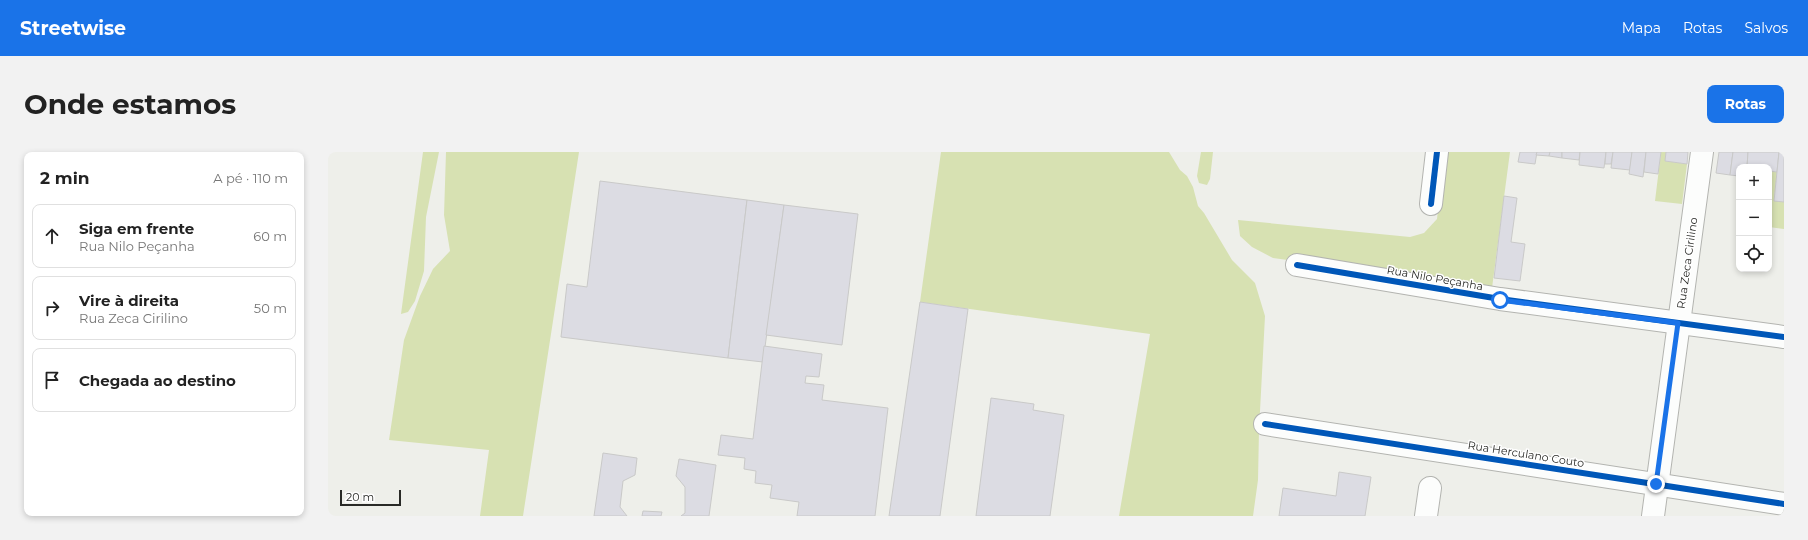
<!DOCTYPE html>
<html lang="pt">
<head>
<meta charset="utf-8">
<style>
	:root { --surface:#fff; --page:#f2f2f2; --text:#222; --muted:#767676; --line:#e0e0e0; --accent:#1a73e8 }
	body { margin:0; font-family:Montserrat,sans-serif; background:var(--page); color:var(--text) }
	.controls { position:absolute; right:12px; top:12px; display:grid; overflow:hidden; border-radius:8px; box-shadow:0 2px 6px #0003 }
	.controls button { width:36px; height:36px; display:grid; place-items:center; padding:0; border:0; border-bottom:1px solid var(--line); background:var(--surface); color:var(--text); font:20px sans-serif }
	.scale { position:absolute; left:12px; bottom:10px; width:61px; box-sizing:border-box; padding-left:4px; border:2px solid #292a27; border-top:0; font-size:11px; line-height:14px; white-space:nowrap; color:#292a27; -webkit-text-stroke:3px #fff; paint-order:stroke }
	.stop { position:absolute; width:12px; height:12px; margin:-9px; border:3px solid #1a73e8; border-radius:50%; background:#fff }
	.stop.end { background:#1a73e8; border-color:#fff; box-shadow:0 1px 4px #0008 }
	.list { margin:0; padding:0; list-style:none }
	h2 { display:flex; justify-content:space-between; align-items:center; height:52px; margin:0; padding:0 16px; font-size:17px }
	h2 small { font-size:13px; font-weight:400; color:var(--muted) }
	.list li { display:grid; grid-template-columns:26px 1fr auto; gap:12px; align-items:center; box-sizing:border-box; height:64px; margin:0 8px 8px; padding:0 8px; border:1px solid var(--line); border-radius:8px }
	.list b { display:block; font-size:15px; white-space:nowrap }
	.list p { margin:0; font-size:13px; white-space:nowrap; color:var(--muted) }
	.list em { font-size:13px; font-style:normal; color:var(--muted) }
	.icon { flex:none; width:22px; height:22px; fill:none; stroke:currentColor; stroke-width:2; stroke-linecap:round; stroke-linejoin:round }
	.map { position:relative; flex:none; width:1456px; height:364px; overflow:hidden; border-radius:8px }
	header { display:flex; align-items:center; gap:24px; box-sizing:border-box; height:56px; padding:0 20px; background:var(--accent); color:#fff }
	header strong { font-size:19px }
	nav { display:flex; gap:22px; margin-inline-start:auto; font-size:14px }
	.intro { display:flex; align-items:center; justify-content:space-between; box-sizing:border-box; height:96px; padding:0 24px }
	h1 { margin:0; font-size:28px }
	.button { padding:10px 18px; border-radius:8px; background:var(--accent); color:#fff; font-size:14px; font-weight:700 }
	main { display:flex; gap:24px; padding:0 24px }
	aside { flex:1; background:var(--surface); border-radius:8px; box-shadow:0 2px 6px #0003 }
	.map>svg:first-child { display:block }
</style>
</head>
<body>
<header>
<strong>Streetwise</strong>
<nav><a>Mapa</a><a>Rotas</a><a>Salvos</a></nav>
</header>
<div class="intro"><h1>Onde estamos</h1><a class="button">Rotas</a></div>
<main>
<aside>
<h2>2 min<small>A pé · 110 m</small></h2>
<ul class="list">
<li><svg class="icon" aria-label="ahead" viewBox="0 0 24 24"><path d="M12 20V5M6 11l6-6 6 6"/></svg><div><b>Siga em frente</b><p>Rua Nilo Peçanha</p></div><em>60 m</em></li>
<li><svg class="icon" aria-label="right" viewBox="0 0 24 24"><path d="M7 20v-9h11M14 6l5 5-5 5"/></svg><div><b>Vire à direita</b><p>Rua Zeca Cirilino</p></div><em>50 m</em></li>
<li><svg class="icon" aria-label="arrive" viewBox="0 0 24 24"><path d="M6 21V4h12l-3 4 3 4H6"/></svg><div><b>Chegada ao destino</b></div></li>
</ul>
</aside>
<div class="map">
<svg width="1456" height="364" viewBox="0 0 1456 364">
	<rect width="100%" height="100%" fill="#eeefea"/>
	<g fill="#d7e1b2">
		<polygon points="95,0 111,0 98,65 96,119 87,149 80,160 73,162"/>
		<polygon points="118,0 251,0 195,364 152,364 161,298 61,288 76,188 92,144 105,117 122,99 116,63"/>
		<polygon points="613,0 841,0 852,18 859,24 865,35 870,54 876,61 904,108 927,131 937,164 931,278 930,328 925,364 791,364 822,182 592,150"/>
		<polygon points="873,0 885,0 882,27 879,33 871,31 869,24"/>
		<polygon points="1116,0 1182,0 1164,136 945,106 924,95 912,84 910,68 1082,85 1096,81 1109,67"/>
		<polygon points="1333,0 1338,0 1338,9 1359,12 1354,52 1327,49"/>
		<polygon points="1441,19 1449,20 1446,48 1456,50 1456,77 1441,75"/>
	</g>
	<g fill="#dcdce3" stroke="#c9c9c8">
		<polygon points="1192,0 1209,0 1207,12 1190,10"/>
		<polygon points="1209,0 1222,0 1221,4 1208,3"/>
		<polygon points="1222,0 1234,0 1234,6 1221,4"/>
		<polygon points="1234,0 1252,0 1251,8 1234,6"/>
		<polygon points="1252,0 1278,0 1276,16 1251,13"/>
		<polygon points="1278,0 1285,0 1283,12 1277,12"/>
		<polygon points="1285,0 1304,0 1302,18 1283,16"/>
		<polygon points="1304,0 1318,0 1315,25 1301,22"/>
		<polygon points="1318,0 1333,0 1330,22 1316,20"/>
		<polygon points="1338,0 1360,0 1359,12 1337,9"/>
		<polygon points="1391,0 1405,0 1402,23 1388,21"/>
		<polygon points="1405,0 1420,0 1419,15 1411,15 1411,24 1402,23"/>
		<polygon points="1420,0 1451,0 1449,20 1441,19 1441,15 1419,15"/>
		<polygon points="1451,0 1456,0 1456,50 1446,49"/>
		<polygon points="272,29 419,48 400,206 233,185 239,132 259,135"/>
		<polygon points="1176,44 1189,46 1183,90 1197,92 1192,129 1166,126"/>
		<polygon points="419,48 456,53 435,210 400,206"/>
		<polygon points="456,53 530,62 514,193 438,183"/>
		<polygon points="592,150 640,157 612,364 561,364"/>
		<polygon points="436,194 494,202 491,225 478,224 477,231 496,233 494,248 560,256 547,364 469,364 471,350 442,346 444,333 427,331 428,319 416,317 417,306 390,303 393,283 425,287"/>
		<polygon points="663,246 706,252 705,258 736,263 722,364 648,364"/>
		<polygon points="275,301 309,306 307,323 295,329 292,355 299,364 266,364"/>
		<polygon points="351,307 388,313 381,364 353,364 357,361 357,335 348,324"/>
		<polygon points="1011,320 1043,325 1037,364 951,364 955,336 1008,344"/>
		<polygon points="315,359 334,360 333,364 314,364"/>
	</g>
	<g fill="none" stroke-linecap="round" stroke-linejoin="round">
		<g stroke="#b3b4b0" stroke-width="24">
			<g id="street">
				<polyline points="1103,52 1109,0"/>
				<polyline points="969,113 1172,147 1456,185"/>
				<polyline points="937,272 1456,352"/>
				<polyline points="1098,364 1102,336"/>
				<polyline points="1325,364 1374,0"/>
			</g>
		</g>
		<use href="#street" stroke="#fcfdfc" stroke-width="22"/>
		<g stroke="#fff" stroke-width="8">
			<g id="cycleway">
				<polyline points="1103,52 1109,0"/>
				<polyline points="969,113 1172,147 1456,185"/>
				<polyline points="937,272 1456,352"/>
			</g>
		</g>
		<use href="#cycleway" stroke="#0057b8" stroke-width="6"/>
	</g>
	<g fill="none" stroke-linecap="round" stroke-linejoin="round">
		<polyline stroke="#1a73e8" stroke-width="5" points="1172,148 1350,171 1328,332"/>
	</g>
	<g text-anchor="middle" dominant-baseline="central" stroke-width="3" stroke-linejoin="round" paint-order="stroke">
		<g font-size="11" fill="#292a27" stroke="#fff">
			<text transform="translate(1359 111) rotate(-82)">Rua Zeca Cirilino</text>
			<text transform="translate(1107 126) rotate(10)">Rua Nilo Peçanha</text>
			<text transform="translate(1198 302) rotate(9)">Rua Herculano Couto</text>
		</g>
	</g>
</svg>
<div class="controls">
<button>+</button>
<button>−</button>
<button><svg class="icon" aria-label="locate" viewBox="0 0 24 24"><circle cx="12" cy="12" r="6"/><path d="M12 2v4M12 18v4M2 12h4M18 12h4"/></svg></button>
</div>
<div class="scale">20 m</div>
<div class="stop" style="left:1172px;top:148px"></div>
<div class="stop end" style="left:1328px;top:332px"></div>
</div>
</main>
</body>
</html>
